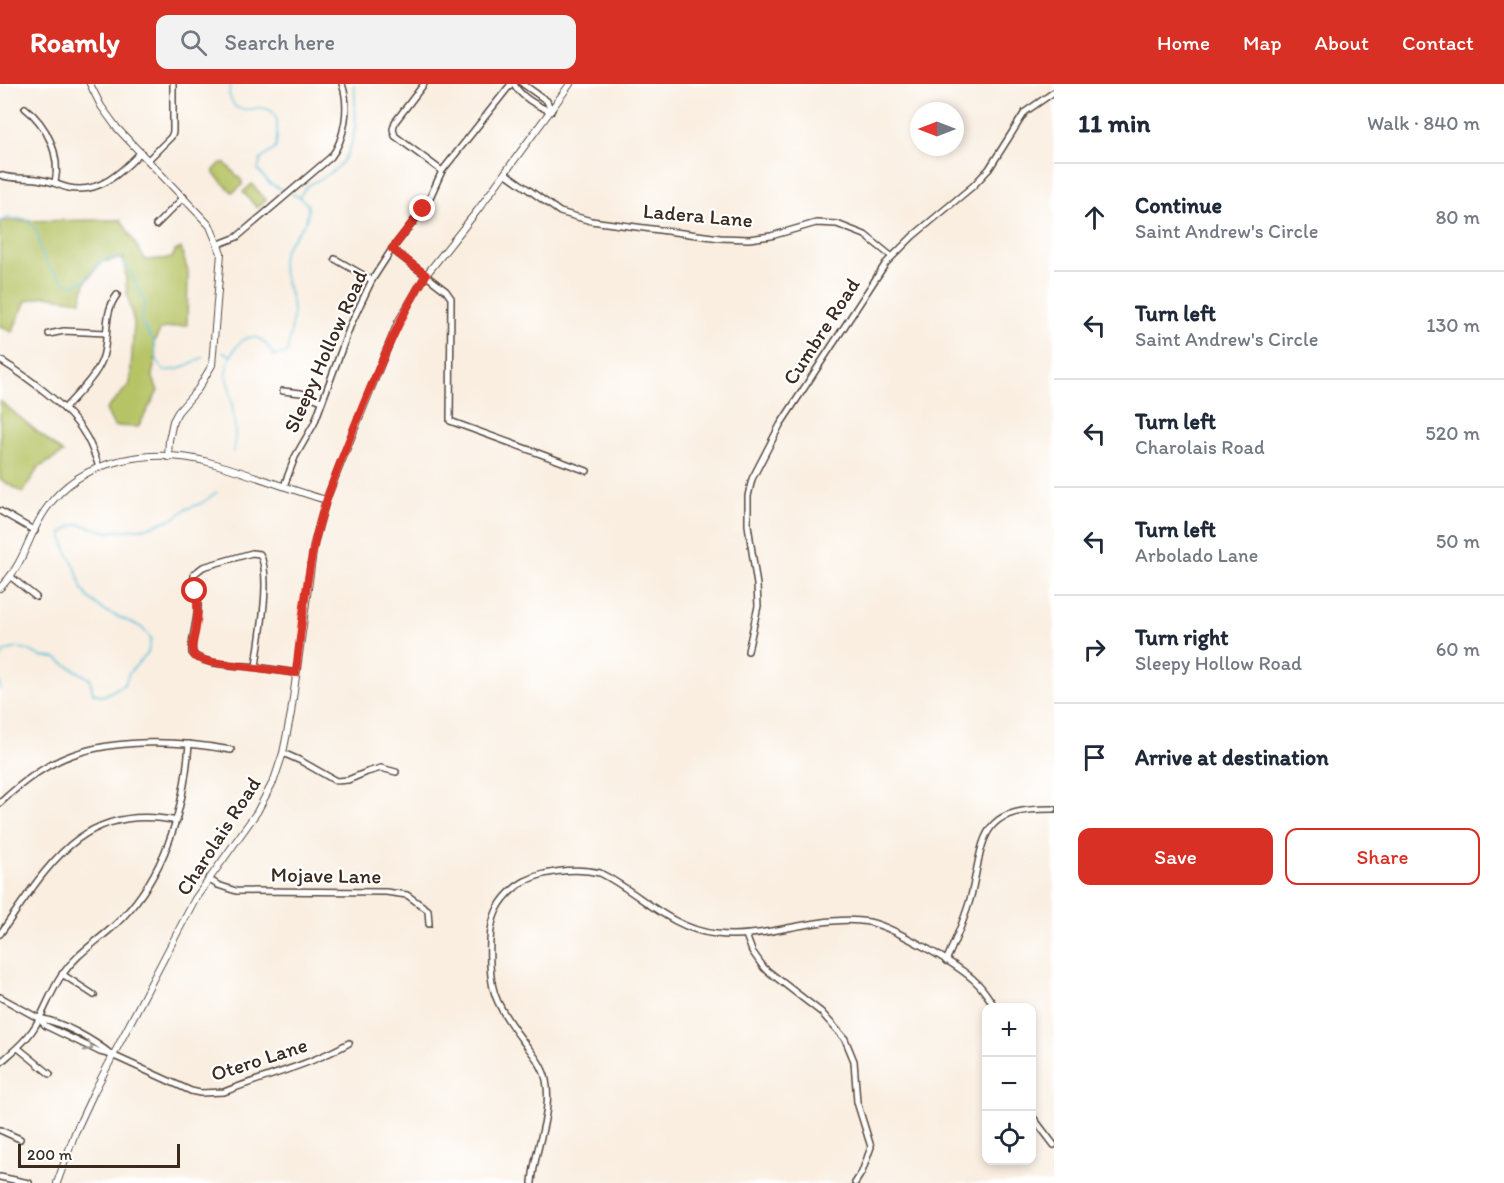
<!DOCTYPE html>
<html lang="en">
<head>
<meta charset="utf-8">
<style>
	:root { --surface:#fff; --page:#f2f2f3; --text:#1f2937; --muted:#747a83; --line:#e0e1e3; --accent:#d93025 }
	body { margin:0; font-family:Itim,sans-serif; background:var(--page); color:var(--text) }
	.controls { position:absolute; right:18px; bottom:18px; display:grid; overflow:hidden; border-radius:12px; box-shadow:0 3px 9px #0003 }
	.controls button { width:54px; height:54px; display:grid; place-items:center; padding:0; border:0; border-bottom:2px solid var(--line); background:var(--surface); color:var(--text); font:30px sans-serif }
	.compass { position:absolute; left:910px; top:18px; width:54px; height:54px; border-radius:50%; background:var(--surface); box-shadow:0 3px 9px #0003; rotate:270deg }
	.scale { position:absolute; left:18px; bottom:15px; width:162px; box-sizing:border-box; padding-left:6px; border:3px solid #3b2a1e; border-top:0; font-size:16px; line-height:21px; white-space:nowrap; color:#3b2a1e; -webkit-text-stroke:4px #fff; paint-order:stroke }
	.stop { position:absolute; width:18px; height:18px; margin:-14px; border:4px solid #d93025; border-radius:50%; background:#fff }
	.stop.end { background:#d93025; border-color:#fff; box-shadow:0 2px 6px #0008 }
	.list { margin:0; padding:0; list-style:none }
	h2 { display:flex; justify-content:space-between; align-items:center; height:78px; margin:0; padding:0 24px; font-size:26px }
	h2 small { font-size:20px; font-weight:400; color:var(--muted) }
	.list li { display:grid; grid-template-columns:39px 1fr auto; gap:18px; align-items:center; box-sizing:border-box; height:108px; padding:0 24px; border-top:2px solid var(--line) }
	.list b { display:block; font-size:22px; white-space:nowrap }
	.list p { margin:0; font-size:20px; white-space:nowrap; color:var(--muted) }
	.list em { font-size:20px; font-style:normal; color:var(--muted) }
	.actions { display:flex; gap:12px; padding:18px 24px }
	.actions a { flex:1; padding:14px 0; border:2px solid var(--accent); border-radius:12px; text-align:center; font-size:21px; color:var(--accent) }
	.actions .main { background:var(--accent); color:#fff }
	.icon { flex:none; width:33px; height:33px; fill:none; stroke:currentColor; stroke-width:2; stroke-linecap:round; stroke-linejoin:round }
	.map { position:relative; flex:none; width:1054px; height:1099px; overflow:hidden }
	header { display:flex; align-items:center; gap:36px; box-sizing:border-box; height:84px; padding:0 30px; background:var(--accent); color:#fff }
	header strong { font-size:28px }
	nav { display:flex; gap:33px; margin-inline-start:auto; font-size:21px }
	.search { width:420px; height:54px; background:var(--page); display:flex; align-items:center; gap:15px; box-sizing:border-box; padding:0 21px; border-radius:12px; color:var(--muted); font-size:22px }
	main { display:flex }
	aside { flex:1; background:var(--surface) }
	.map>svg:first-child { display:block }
</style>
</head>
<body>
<header>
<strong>Roamly</strong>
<div class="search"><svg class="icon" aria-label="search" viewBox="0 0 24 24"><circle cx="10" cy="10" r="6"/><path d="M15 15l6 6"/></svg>Search here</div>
<nav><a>Home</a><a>Map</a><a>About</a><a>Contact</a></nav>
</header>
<main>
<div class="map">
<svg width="1054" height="1099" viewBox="0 0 1054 1099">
	<rect width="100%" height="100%" fill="#fff"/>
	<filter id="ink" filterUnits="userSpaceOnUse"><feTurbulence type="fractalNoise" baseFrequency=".0167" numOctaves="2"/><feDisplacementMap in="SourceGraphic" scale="12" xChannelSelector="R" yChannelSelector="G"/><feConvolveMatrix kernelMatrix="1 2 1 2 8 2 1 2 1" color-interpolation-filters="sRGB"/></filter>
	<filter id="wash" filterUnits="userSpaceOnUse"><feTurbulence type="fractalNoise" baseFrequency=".008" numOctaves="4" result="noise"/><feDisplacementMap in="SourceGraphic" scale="24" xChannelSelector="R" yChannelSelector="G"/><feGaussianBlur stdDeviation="1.35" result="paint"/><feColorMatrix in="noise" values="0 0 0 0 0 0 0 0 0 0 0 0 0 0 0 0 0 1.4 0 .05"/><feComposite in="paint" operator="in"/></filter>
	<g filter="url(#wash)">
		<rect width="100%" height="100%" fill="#f9eee0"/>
		<g fill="#b7c466" stroke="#797742" stroke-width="1.5">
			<polygon points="221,79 225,79 242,97 242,101 235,107 232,108 214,90 214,86"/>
			<polygon points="252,100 266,116 257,124 243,108"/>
			<polygon points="121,136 145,176 172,174 175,167 181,164 188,188 187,241 161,245 154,258 156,273 152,291 158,307 138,343 114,342 106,326 130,300 134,239 127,209 124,174 101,178 85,199 81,217 45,212 26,217 12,248 0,242 0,137"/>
			<polygon points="0,317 63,369 38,384 23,409 0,395"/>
		</g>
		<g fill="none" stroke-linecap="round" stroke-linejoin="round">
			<g stroke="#5abed8" stroke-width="1.5">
				<path d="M231 0 229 11 235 23C244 27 249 25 258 24 283 22 277 47 276 64L261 75 258 86 269 99 287 108"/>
				<path d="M300 112C308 97 316 99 329 90 359 71 357 31 354 0"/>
				<polyline points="0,139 7,134 26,135 37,146 40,165 48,182 66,199 75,201 85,196 100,178 116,172 128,184 145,218 141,238 154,258 156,273 163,287 179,285 204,273"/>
				<polyline points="223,268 230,271"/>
				<path d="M233 368C238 349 233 328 230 308 230 302 226 296 226 290 227 276 238 251 254 253 264 255 269 264 274 272L287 269C290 252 296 231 291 214 288 202 282 191 282 178 283 160 296 153 305 139 308 135 308 127 308 121L299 113 292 110"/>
				<polyline points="0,576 5,567 17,564 26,565 42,573 55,574 90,595 93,609 103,612 125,600 129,589 148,569 151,554 141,543 103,526 88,513 82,505 75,482 66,466 62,449 72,442 79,440 108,448 146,444 174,434 186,425 202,419 217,408"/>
				<polyline points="0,598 0,606"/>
			</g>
		</g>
	</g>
	<g filter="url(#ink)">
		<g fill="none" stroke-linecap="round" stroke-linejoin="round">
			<g stroke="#58473b" stroke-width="8">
				<g id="minor">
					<polyline points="424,0 395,38 393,45 395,52 442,87"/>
					<path d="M514 0C520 12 538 23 551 27"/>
					<polyline points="523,0 547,17 551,27"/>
					<path d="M25 24C47 41 61 71 55 99"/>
					<polyline points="148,76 171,53 173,48 173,0"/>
					<polyline points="505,89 560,128 591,137 720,154 749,155 771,152 816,139 837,140 865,151 891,172"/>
					<path d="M0 91C13 96 28 93 42 96 51 97 60 102 69 104 99 110 121 89 141 68"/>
					<polyline points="156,141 184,113"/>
					<path d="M219 160 237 153 331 73C345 55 350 22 342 0"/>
					<polyline points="392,165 446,207 451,214 450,337 587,387"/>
					<polyline points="335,175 372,196"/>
					<polyline points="49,250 64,247 106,249"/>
					<path d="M0 276C26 292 69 323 84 349 91 359 95 372 99 383"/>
					<polyline points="283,307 301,309 322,317"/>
					<path d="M64 325C76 311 95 294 102 276 110 255 102 230 117 211"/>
					<polyline points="284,402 295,373 314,340 351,240 372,196 392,165 427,120 442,87 511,0"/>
					<polyline points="0,427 35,447"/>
					<path d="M252 469 260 470C272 493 259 555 256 583 239 581 204 582 192 569 191 553 198 536 198 520 198 509 193 501 194 490L203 483Z"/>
					<polyline points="11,493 36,513"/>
					<polyline points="748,567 758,522 757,501 748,441 748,412 752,395 780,341 886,179 913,152 973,102 989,85 1025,28 1054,8"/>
					<polyline points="256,583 296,589"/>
					<polyline points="283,669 301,677 336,697 348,696 367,688 381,684 396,688"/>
					<path d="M0 719C21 699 44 681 72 671 119 654 183 657 231 666"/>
					<polyline points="208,795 218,801 236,807 386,808 407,811 428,826 429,840"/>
					<path d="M0 850C47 784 81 717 177 737"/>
					<polyline points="746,851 752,867 764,884 821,928 845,955 854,977 857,1018 871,1063 862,1088 855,1099"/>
					<path d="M946 877C956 855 965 835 971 812 985 752 978 724 1054 725"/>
					<polyline points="62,890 94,911"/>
					<path d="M0 913 38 934 46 942 100 968 112 971C95 957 61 937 38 934"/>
					<polyline points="18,964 50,990"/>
					<path d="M112 971 191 1007 200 1009 224 1008C265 992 310 981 349 959"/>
					<path d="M0 979C11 969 23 960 32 947 44 930 50 908 62 891 76 870 97 858 115 841 165 794 184 726 189 660"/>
					<polyline points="1032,1032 1054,1061"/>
					<polyline points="0,1046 20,1055"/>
					<polyline points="0,1093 29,1099"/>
					<path d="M532 1099C534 1065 553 1030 546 996 543 981 532 969 523 957 494 919 488 904 490 857 491 833 498 817 517 802 537 787 576 783 600 789 639 808 670 845 716 850 755 855 794 840 833 837 845 836 857 836 869 838 893 843 959 881 976 898 984 905 989 915 996 924"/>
				</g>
			</g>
			<g stroke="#58473b" stroke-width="8">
				<g id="tertiary">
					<polyline points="90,0 101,22 117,44 210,142 221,169 212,281 198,305 178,328 173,337 169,356 168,373"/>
					<path d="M0 504C26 478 27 452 46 425 82 373 154 363 212 379 251 390 288 405 326 416"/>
					<polyline points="57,1099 75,1049 94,1008 195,815 257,728 274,696 283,669 291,629 314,460 326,416 398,238 426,191 477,127 570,0"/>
				</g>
			</g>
			<use href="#minor" stroke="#fff" stroke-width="5"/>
			<use href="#tertiary" stroke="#fff" stroke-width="6"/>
		</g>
		<defs><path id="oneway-chevron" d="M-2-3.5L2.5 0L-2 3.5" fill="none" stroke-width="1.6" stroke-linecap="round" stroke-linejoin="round" transform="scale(1.5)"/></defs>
		<use stroke="#a79f9a" href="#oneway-chevron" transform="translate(89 963) rotate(27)"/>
	</g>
	<g fill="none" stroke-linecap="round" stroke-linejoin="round" filter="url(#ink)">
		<path stroke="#d93025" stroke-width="8" d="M195 507C198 518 198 532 196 543 195 554 189 563 195 573L210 578 296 589C301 546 305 503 314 462 323 418 341 377 357 336 378 286 397 237 426 191L392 165 423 125"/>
	</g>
	<g text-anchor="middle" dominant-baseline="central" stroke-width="4.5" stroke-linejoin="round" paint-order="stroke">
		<g font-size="21" fill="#3b2a1e" stroke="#fff">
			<text transform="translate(698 131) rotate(5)">Ladera Lane</text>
			<text transform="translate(821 247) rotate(-57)">Cumbre Road</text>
			<text transform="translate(325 267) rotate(-66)">Sleepy Hollow Road</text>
			<text transform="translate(218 752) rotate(-57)">Charolais Road</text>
			<text transform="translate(326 791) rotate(1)">Mojave Lane</text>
			<text transform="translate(259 975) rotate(-18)">Otero Lane</text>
		</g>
	</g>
</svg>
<div class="controls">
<button>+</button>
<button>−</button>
<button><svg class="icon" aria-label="locate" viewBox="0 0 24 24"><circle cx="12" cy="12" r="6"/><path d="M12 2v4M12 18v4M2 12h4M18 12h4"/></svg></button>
</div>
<svg class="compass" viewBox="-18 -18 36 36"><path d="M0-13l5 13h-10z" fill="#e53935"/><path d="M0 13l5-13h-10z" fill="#747a83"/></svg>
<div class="scale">200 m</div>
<div class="stop" style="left:195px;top:507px"></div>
<div class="stop end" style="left:423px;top:125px"></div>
</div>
<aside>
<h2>11 min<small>Walk · 840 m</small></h2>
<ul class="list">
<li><svg class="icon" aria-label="ahead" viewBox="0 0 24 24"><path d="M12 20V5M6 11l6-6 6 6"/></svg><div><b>Continue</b><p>Saint Andrew's Circle</p></div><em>80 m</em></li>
<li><svg class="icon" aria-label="left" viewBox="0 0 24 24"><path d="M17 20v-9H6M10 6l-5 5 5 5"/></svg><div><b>Turn left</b><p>Saint Andrew's Circle</p></div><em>130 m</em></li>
<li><svg class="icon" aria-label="left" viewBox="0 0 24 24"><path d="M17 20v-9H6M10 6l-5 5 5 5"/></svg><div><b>Turn left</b><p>Charolais Road</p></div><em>520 m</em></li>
<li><svg class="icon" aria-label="left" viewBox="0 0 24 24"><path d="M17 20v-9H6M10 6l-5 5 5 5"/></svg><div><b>Turn left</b><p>Arbolado Lane</p></div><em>50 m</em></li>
<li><svg class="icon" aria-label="right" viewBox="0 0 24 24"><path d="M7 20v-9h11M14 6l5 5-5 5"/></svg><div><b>Turn right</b><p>Sleepy Hollow Road</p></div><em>60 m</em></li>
<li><svg class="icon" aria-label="arrive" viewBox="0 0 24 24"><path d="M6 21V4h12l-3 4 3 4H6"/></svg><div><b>Arrive at destination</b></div></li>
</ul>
<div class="actions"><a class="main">Save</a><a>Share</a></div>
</aside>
</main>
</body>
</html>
